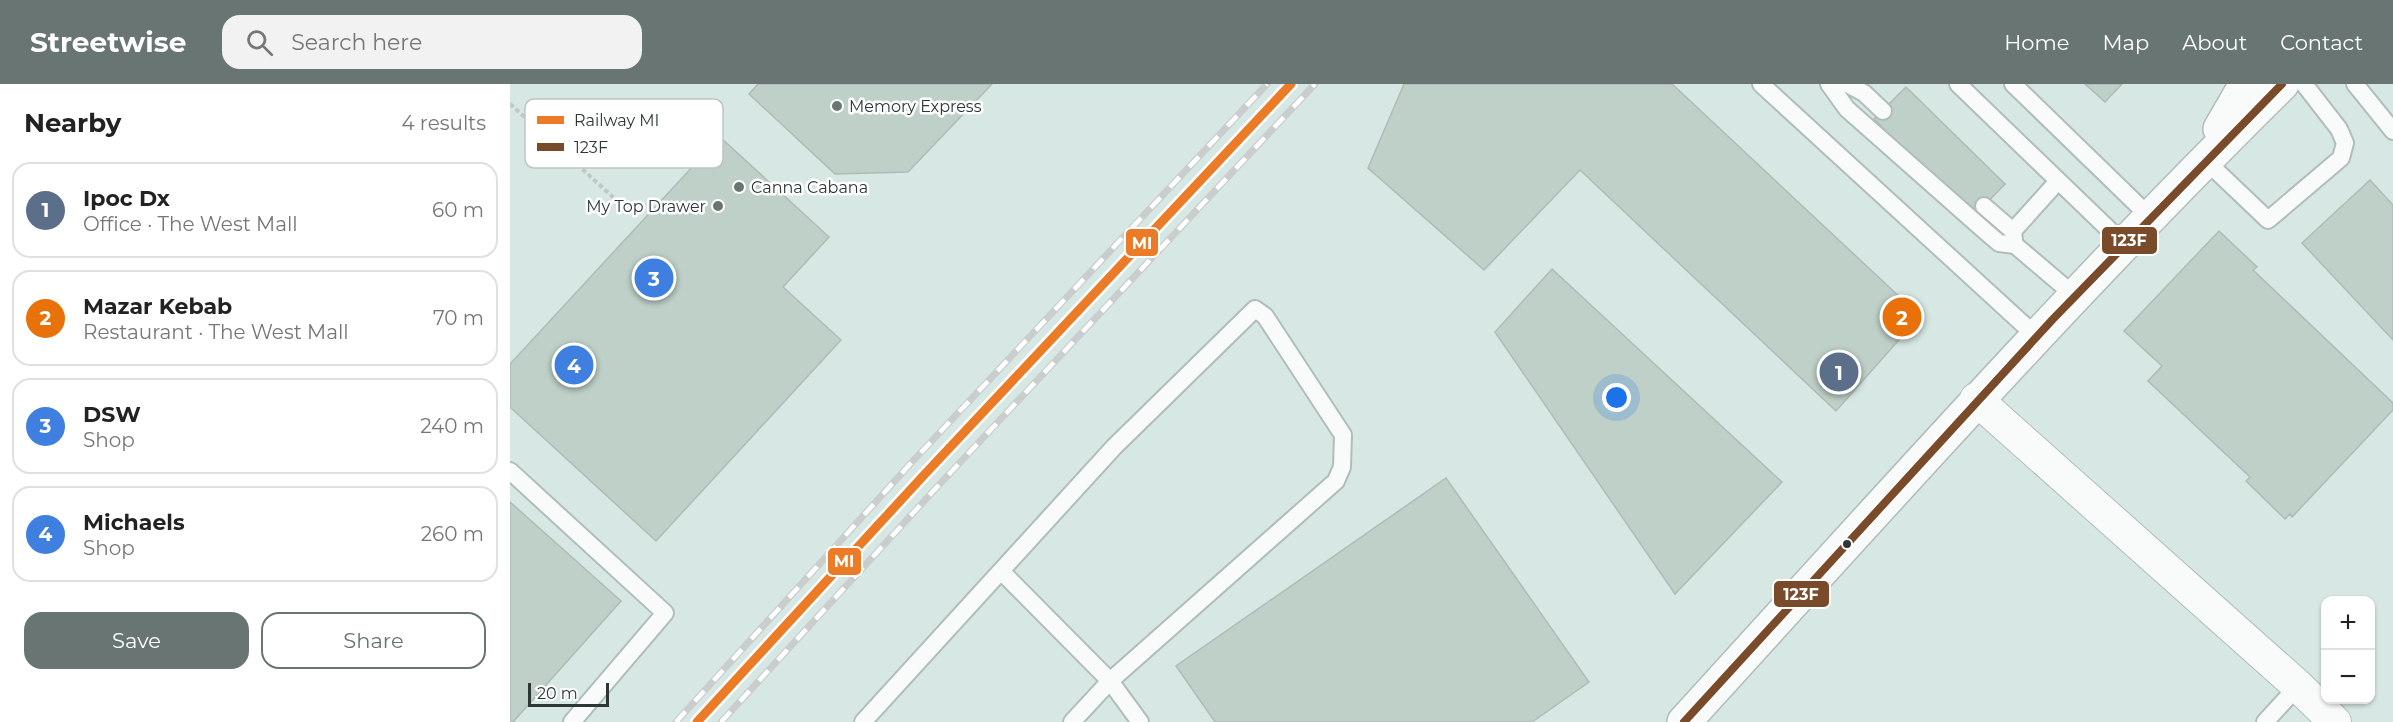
<!DOCTYPE html>
<html lang="en">
<head>
<meta charset="utf-8">
<style>
	:root { --surface:#fff; --page:#f2f2f2; --text:#222; --muted:#767676; --line:#e0e0e0; --accent:#687573 }
	body { margin:0; font-family:Montserrat,sans-serif; background:var(--page); color:var(--text) }
	.controls { position:absolute; right:18px; bottom:18px; display:grid; overflow:hidden; border-radius:12px; box-shadow:0 2px 4px #0004 }
	.controls button { width:54px; height:54px; display:grid; place-items:center; padding:0; border:0; border-bottom:2px solid var(--line); background:var(--surface); color:var(--text); font:30px sans-serif }
	.scale { position:absolute; left:18px; bottom:15px; width:81px; box-sizing:border-box; padding-left:6px; border:3px solid #2d3836; border-top:0; font-size:16px; line-height:21px; white-space:nowrap; color:#2d3836; -webkit-text-stroke:4px #fff; paint-order:stroke }
	.you { position:absolute; left:1107px; top:314px; width:21px; height:21px; margin:-15px; border:4px solid #fff; border-radius:50%; background:#1a73e8; box-shadow:0 0 0 9px #1a73e833 }
	.badge { display:grid; place-items:center; width:39px; height:39px; border-radius:50%; background:var(--accent); color:#fff; font-size:20px; font-weight:700 }
	.pin { position:absolute; translate:-50% -50%; border:3px solid #fff; box-shadow:0 2px 6px #0006 }
	.list { margin:0; padding:0; list-style:none }
	h2 { display:flex; justify-content:space-between; align-items:center; height:78px; margin:0; padding:0 24px; font-size:26px }
	h2 small { font-size:20px; font-weight:400; color:var(--muted) }
	.list li { display:grid; grid-template-columns:39px 1fr auto; gap:18px; align-items:center; box-sizing:border-box; height:96px; margin:0 12px 12px; padding:0 12px; border:2px solid var(--line); border-radius:18px }
	.list b { display:block; font-size:22px; white-space:nowrap }
	.list p { margin:0; font-size:20px; white-space:nowrap; color:var(--muted) }
	.list em { font-size:20px; font-style:normal; color:var(--muted) }
	.actions { display:flex; gap:12px; padding:18px 24px }
	.actions a { flex:1; padding:14px 0; border:2px solid var(--accent); border-radius:18px; text-align:center; font-size:21px; color:var(--accent) }
	.actions .main { background:var(--accent); color:#fff }
	.icon { flex:none; width:33px; height:33px; fill:none; stroke:currentColor; stroke-width:2; stroke-linecap:round; stroke-linejoin:round }
	.map { position:relative; flex:none; width:1883px; height:638px; overflow:hidden }
	header { display:flex; align-items:center; gap:36px; box-sizing:border-box; height:84px; padding:0 30px; background:var(--accent); color:#fff }
	header strong { font-size:28px }
	nav { display:flex; gap:33px; margin-inline-start:auto; font-size:21px }
	.search { width:420px; height:54px; background:var(--page); display:flex; align-items:center; gap:15px; box-sizing:border-box; padding:0 21px; border-radius:18px; color:var(--muted); font-size:22px }
	main { display:flex }
	aside { flex:1; background:var(--surface) }
	.map>svg:first-child { display:block }
</style>
</head>
<body>
<header>
<strong>Streetwise</strong>
<div class="search"><svg class="icon" aria-label="search" viewBox="0 0 24 24"><circle cx="10" cy="10" r="6"/><path d="M15 15l6 6"/></svg>Search here</div>
<nav><a>Home</a><a>Map</a><a>About</a><a>Contact</a></nav>
</header>
<main>
<aside>
<h2>Nearby<small>4 results</small></h2>
<ul class="list">
<li><span class="badge" style="background:#5c6f8a">1</span><div><b>Ipoc Dx</b><p>Office · The West Mall</p></div><em>60 m</em></li>
<li><span class="badge" style="background:#e8710a">2</span><div><b>Mazar Kebab</b><p>Restaurant · The West Mall</p></div><em>70 m</em></li>
<li><span class="badge" style="background:#3f7fe0">3</span><div><b>DSW</b><p>Shop</p></div><em>240 m</em></li>
<li><span class="badge" style="background:#3f7fe0">4</span><div><b>Michaels</b><p>Shop</p></div><em>260 m</em></li>
</ul>
<div class="actions"><a class="main">Save</a><a>Share</a></div>
</aside>
<div class="map">
<svg width="1883" height="638" viewBox="0 0 1883 638">
	<rect width="100%" height="100%" fill="#d7e7e4"/>
	<g fill="#bed0c8" stroke="#b0bbb7" stroke-width="1.5">
		<polygon points="248,0 482,0 398,88 325,90 239,10"/>
		<polygon points="894,0 1162,0 1410,232 1326,327 1070,86 974,186 858,84"/>
		<polygon points="1575,0 1612,0 1595,18"/>
		<polygon points="1396,3 1495,100 1463,133 1364,35"/>
		<polygon points="210,53 319,153 273,203 331,256 146,457 0,323 0,280"/>
		<polygon points="1860,96 1883,121 1883,256 1792,159"/>
		<polygon points="1709,147 1747,183 1743,186 1883,319 1883,326 1782,433 1780,430 1775,435 1736,397 1740,393 1638,297 1652,282 1614,247"/>
		<polygon points="1042,185 1272,398 1165,510 985,248"/>
		<polygon points="936,394 1079,598 1022,638 705,638 666,582"/>
		<polygon points="0,418 111,517 3,638 0,638"/>
	</g>
	<g fill="none" stroke-linecap="round" stroke-linejoin="round">
		<g stroke="#b0bdbb" stroke-width="20">
			<g id="service">
				<polyline points="1251,0 1526,252"/>
				<polyline points="1319,0 1337,25 1475,147 1489,159 1505,161 1565,212"/>
				<polyline points="1337,0 1354,9 1373,27"/>
				<polyline points="1448,0 1615,161"/>
				<polyline points="1503,0 1640,133"/>
				<polyline points="1845,0 1883,47"/>
				<polyline points="1695,76 1758,136 1831,74 1835,59 1829,45 1794,0"/>
				<polyline points="1474,122 1503,147 1504,156"/>
				<polyline points="1503,147 1548,97"/>
				<polyline points="0,387 155,529 62,638"/>
				<polyline points="492,488 600,597 630,638"/>
				<polyline points="353,638 604,363 745,225 755,232 833,351 832,383 826,397 600,597 562,638"/>
				<polyline points="1755,638 1788,602"/>
			</g>
		</g>
		<g stroke="#b0bdbb" stroke-width="34">
			<polyline id="minor" points="1466,315 1788,602 1825,638"/>
		</g>
		<g stroke="#b0bdbb" stroke-width="36">
			<g id="secondary">
				<polyline points="1710,45 1736,0"/>
				<path d="M1174 638C1371 422 1564 205 1772 0"/>
			</g>
		</g>
		<polyline stroke="#c0c7c5" stroke-width="4" stroke-dasharray="4.5 3" stroke-linecap="butt" points="0,20 113,122"/>
		<use href="#service" stroke="#f9fbfb" stroke-width="16"/>
		<use href="#minor" stroke="#f9fbfb" stroke-width="32"/>
		<use href="#secondary" stroke="#f9fbfb" stroke-width="33"/>
		<g stroke="#c9cecc" stroke-width="7">
			<g id="rail">
				<polyline points="166,638 402,378 757,0"/>
				<polyline points="211,638 427,403 805,0"/>
			</g>
		</g>
		<use href="#rail" stroke="#fff" stroke-width="4.5" stroke-dasharray="14" stroke-linecap="butt"/>
		<g stroke="#fff" stroke-width="12">
			<polyline id="bus-1" points="1174,638 1543,235 1772,0"/>
		</g>
		<use href="#bus-1" stroke="#7a4b2a" stroke-width="8"/>
		<g stroke="#fff" stroke-width="14">
			<polyline id="rail-1" points="187,638 414,391 781,0"/>
		</g>
		<use href="#rail-1" stroke="#eb7b26" stroke-width="9"/>
	</g>
	<g fill="#687573" stroke="#fff" stroke-width="2">
		<circle cx="327" cy="22" r="6"/>
		<circle cx="229" cy="103" r="6"/>
		<circle cx="208" cy="122" r="6"/>
	</g>
	<circle fill="#2d3836" stroke="#fff" stroke-width="2" cx="1337" cy="460" r="5"/>
	<g text-anchor="middle" dominant-baseline="central" stroke-width="5" stroke-linejoin="round" paint-order="stroke">
		<g font-size="16" fill="#2d3836" stroke="#fff" text-anchor="start">
			<text x="339" y="22">Memory Express</text>
			<text x="241" y="103">Canna Cabana</text>
			<text x="196" y="122" text-anchor="end">My Top Drawer</text>
		</g>
	</g>
	<rect x="15" y="15" width="198" height="69" rx="9" fill="#fff" stroke="#c0c3c3" stroke-width="1.5"/>
	<rect x="27" y="32" width="27" height="8" fill="#eb7b26"/>
	<rect x="27" y="59" width="27" height="8" fill="#7a4b2a"/>
	<g font-size="16" fill="#2d3836">
		<text x="64" y="42">Railway MI</text>
		<text x="64" y="69">123F</text>
	</g>
	<g stroke="#fff" stroke-width="2">
		<rect x="1591" y="142" width="57" height="29" rx="6" fill="#7a4b2a"/>
		<rect x="615" y="144" width="34" height="29" rx="6" fill="#eb7b26"/>
		<rect x="317" y="463" width="35" height="29" rx="6" fill="#eb7b26"/>
		<rect x="1263" y="496" width="57" height="28" rx="6" fill="#7a4b2a"/>
	</g>
	<g font-size="16" text-anchor="middle" font-weight="bold" fill="#fff">
		<text x="1619" y="162">123F</text>
		<text x="632" y="165">MI</text>
		<text x="334" y="483">MI</text>
		<text x="1291" y="516">123F</text>
	</g>
</svg>
<div class="controls">
<button>+</button>
<button>−</button>
</div>
<div class="scale">20 m</div>
<div class="you"></div>
<div class="pin badge" style="left:1329px;top:288px;background:#5c6f8a">1</div>
<div class="pin badge" style="left:1392px;top:233px;background:#e8710a">2</div>
<div class="pin badge" style="left:144px;top:194px;background:#3f7fe0">3</div>
<div class="pin badge" style="left:64px;top:281px;background:#3f7fe0">4</div>
</div>
</main>
</body>
</html>
